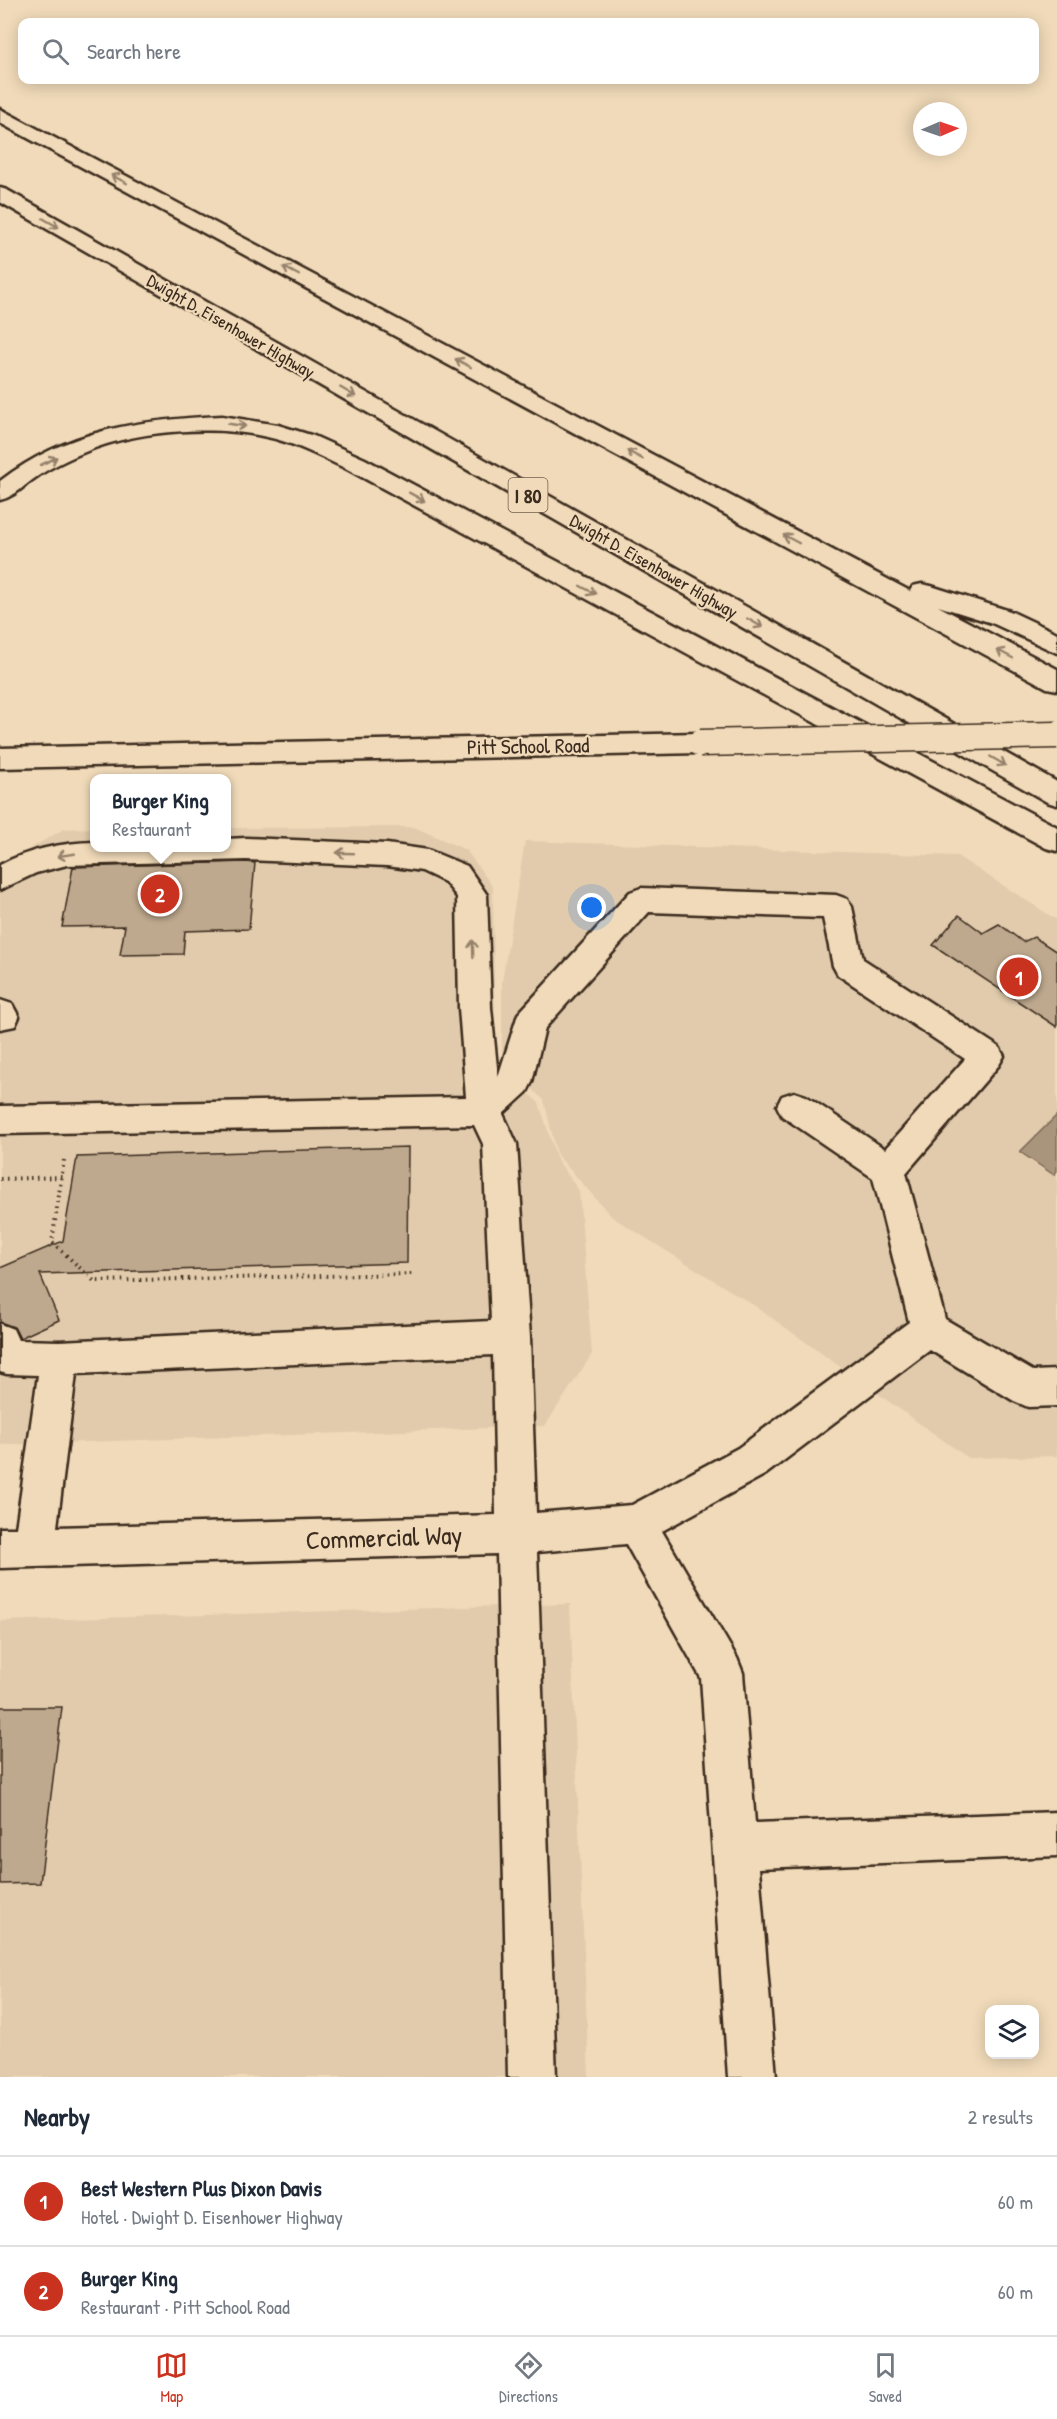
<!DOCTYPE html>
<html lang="en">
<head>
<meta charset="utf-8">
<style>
	:root { --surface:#fff; --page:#f6f6f7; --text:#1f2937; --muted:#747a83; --line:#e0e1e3; --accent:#c8321e }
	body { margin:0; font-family:"Patrick Hand",sans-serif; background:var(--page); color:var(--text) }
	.controls { position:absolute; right:18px; bottom:18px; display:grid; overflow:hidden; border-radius:12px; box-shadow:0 3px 15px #0003 }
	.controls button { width:54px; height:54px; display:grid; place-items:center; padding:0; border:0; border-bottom:2px solid var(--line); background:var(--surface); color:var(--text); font:30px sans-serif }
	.compass { position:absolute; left:913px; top:102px; width:54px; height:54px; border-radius:50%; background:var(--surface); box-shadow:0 3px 15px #0003; rotate:88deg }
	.you { position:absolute; left:592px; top:908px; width:21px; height:21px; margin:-15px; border:4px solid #fff; border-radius:50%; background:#1a73e8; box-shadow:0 0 0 9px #1a73e833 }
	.badge { display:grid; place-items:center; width:39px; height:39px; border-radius:50%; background:var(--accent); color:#fff; font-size:20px; font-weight:700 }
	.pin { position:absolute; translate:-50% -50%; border:3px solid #fff; box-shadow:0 2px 6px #0006 }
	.popup { position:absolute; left:90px; top:774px; width:141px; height:78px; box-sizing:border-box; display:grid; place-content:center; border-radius:12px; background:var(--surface); filter:drop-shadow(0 2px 4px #0005); font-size:20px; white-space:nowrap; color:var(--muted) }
	.popup b { font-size:22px; color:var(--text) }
	.popup::after { content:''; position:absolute; left:50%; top:100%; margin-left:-12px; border:12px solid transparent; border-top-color:var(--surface) }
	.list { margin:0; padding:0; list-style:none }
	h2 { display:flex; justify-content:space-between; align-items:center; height:78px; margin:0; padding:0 24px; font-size:26px }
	h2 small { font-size:20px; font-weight:400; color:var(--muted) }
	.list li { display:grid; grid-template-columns:39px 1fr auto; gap:18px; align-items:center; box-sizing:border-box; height:90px; padding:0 24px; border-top:2px solid var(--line) }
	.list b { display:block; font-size:22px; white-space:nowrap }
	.list p { margin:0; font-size:20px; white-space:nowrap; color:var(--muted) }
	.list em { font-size:20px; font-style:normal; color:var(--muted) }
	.icon { flex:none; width:33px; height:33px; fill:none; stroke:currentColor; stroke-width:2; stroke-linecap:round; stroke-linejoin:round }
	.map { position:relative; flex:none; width:1057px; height:2077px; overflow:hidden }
	.search { position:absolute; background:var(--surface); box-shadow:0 3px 15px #0003; left:18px; right:18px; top:18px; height:66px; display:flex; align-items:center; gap:15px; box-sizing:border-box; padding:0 21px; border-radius:12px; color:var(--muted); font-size:22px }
	.sheet { height:258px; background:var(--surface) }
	nav { display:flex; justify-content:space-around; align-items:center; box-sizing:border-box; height:84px; border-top:2px solid var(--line); background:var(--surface); font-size:16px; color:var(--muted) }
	nav a { display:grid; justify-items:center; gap:3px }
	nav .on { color:var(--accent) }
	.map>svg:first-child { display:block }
</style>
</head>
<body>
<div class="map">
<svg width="1057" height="2077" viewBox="0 0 1057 2077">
	<rect width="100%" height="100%" fill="#f0dab9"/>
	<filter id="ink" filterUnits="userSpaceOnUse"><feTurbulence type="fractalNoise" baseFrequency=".0167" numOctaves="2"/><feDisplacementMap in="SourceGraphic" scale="12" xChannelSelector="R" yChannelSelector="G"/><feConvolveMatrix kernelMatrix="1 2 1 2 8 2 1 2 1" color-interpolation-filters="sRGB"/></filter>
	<g filter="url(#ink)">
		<g fill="#e1cbac">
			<polygon points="414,827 466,850 493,887 495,1063 539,1103 557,1159 579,1191 592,1354 545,1426 0,1445 0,866 64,829 94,828 94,848 226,848 226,828"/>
			<polygon points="525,841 957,856 1057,920 1057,1456 968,1458 755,1306 612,1217 557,1155 544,1100 502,1062 502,982"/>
			<polygon points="570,1604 589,2077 0,2077 0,1621"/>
		</g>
		<polygon fill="#a9947c" stroke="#7d6a56" stroke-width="1.5" points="1057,1115 1057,1171 1054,1175 1020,1152"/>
		<g fill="#bea98e" stroke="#3b2a1e" stroke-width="1.5">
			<polygon points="246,862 255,863 249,929 185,931 183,954 120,955 125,926 62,927 73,867"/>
			<polygon points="959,915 983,933 999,924 1023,942 1034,937 1057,952 1057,1027 933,945"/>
			<polygon points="408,1147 407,1263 40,1274 59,1320 20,1338 14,1327 0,1322 0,1268 63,1241 77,1157"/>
			<polygon points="0,1707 62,1707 40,1883 0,1884"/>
		</g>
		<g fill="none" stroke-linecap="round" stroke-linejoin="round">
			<g stroke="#3b2a1e" stroke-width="5">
				<g id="minor">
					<path d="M246 838 387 844 428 850 467 866 487 895 491 1008 498 1077 518 1014 630 892 641 888 836 895 847 899 852 907 863 959 999 1047 1004 1056 999 1065 906 1173 945 1319 1033 1371 1057 1370V1406L1028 1407 1014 1401 930 1350 766 1474 662 1531 737 1658 743 1673 755 1823 1057 1812V1856L759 1868 776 2077H728L701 1678 626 1544 537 1552 556 2077H508L497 1554 0 1568V1528H16L38 1375 7 1374 0 1372V1324L13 1329 18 1340 59 1341 491 1321 483 1144 474 1125 0 1134V1106L466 1097 459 1008 457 897 445 882 422 871 387 866 246 860 67 865 36 873 0 890V865C29 849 61 843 94 842V848H226V839ZM649 912 823 918 833 966 838 975 965 1059 885 1149 806 1096 794 1092 782 1096 777 1106 782 1116 873 1178 909 1322 738 1448 632 1505 536 1513 530 1337 517 1144 503 1114 527 1092 532 1082 545 1028ZM493 1355 496 1515 57 1527 76 1374Z"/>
					<polygon points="0,1000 12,1004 19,1017 15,1026 0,1029"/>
				</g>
			</g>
			<g stroke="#3b2a1e" stroke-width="5">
				<polygon id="major" points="700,733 710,736 714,743 710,750 700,753 0,768 0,748"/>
			</g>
			<g stroke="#3b2a1e" stroke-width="5">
				<g id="highway">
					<polygon points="0,109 910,591 913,586 922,584 931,586 1010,611 1057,633 1057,653 992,623 938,606 1057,669 1057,690 1047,688 0,123"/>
					<polygon points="0,188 7,190 1057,782 1057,805 1047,802 0,202"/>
					<path d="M222 416 278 425 314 436 365 459 1057 827V851L1046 848 347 469C321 457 295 443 267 437 217 425 143 430 95 448 77 455 54 465 38 476 25 484 15 497 0 500V481C68 429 139 420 222 416Z"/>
				</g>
			</g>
			<g stroke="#3b2a1e" stroke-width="4" stroke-dasharray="1.5 4.5" stroke-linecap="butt">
				<polyline points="64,1160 52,1242 94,1281 412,1274"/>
				<polyline points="0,1179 62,1177"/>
			</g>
			<use href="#minor" fill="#f0dab9" fill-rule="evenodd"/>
			<use href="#major" fill="#f0dab9" fill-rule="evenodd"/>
			<use href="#highway" fill="#f0dab9" fill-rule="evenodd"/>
			<g stroke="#3b2a1e" stroke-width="29" stroke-linecap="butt">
				<polyline id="major-bridge" points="700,743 1057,735"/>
			</g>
			<use href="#major-bridge" stroke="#f0dab9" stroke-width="26"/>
		</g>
		<defs><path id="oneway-shaft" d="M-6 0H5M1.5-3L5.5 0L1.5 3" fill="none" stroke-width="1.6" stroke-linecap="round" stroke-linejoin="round" transform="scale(1.5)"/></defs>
		<g stroke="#96826c">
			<use href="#oneway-shaft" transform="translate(119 179) rotate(-152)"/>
			<use href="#oneway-shaft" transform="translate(51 223) rotate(30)"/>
			<use href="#oneway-shaft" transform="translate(291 271) rotate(-152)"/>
			<use href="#oneway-shaft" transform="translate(463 363) rotate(-152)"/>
			<use href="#oneway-shaft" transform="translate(348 392) rotate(30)"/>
			<use href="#oneway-shaft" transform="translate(237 425) rotate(8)"/>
			<use href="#oneway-shaft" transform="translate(635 455) rotate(-152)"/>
			<use href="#oneway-shaft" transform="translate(49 461) rotate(-26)"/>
			<use href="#oneway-shaft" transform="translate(417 497) rotate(29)"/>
			<use href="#oneway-shaft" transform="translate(791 539) rotate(-152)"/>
			<use href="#oneway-shaft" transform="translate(588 590) rotate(28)"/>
			<use href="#oneway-shaft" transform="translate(755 623) rotate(30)"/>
			<use href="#oneway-shaft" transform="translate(1005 654) rotate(-152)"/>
			<use href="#oneway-shaft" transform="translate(998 761) rotate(30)"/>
			<use href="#oneway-shaft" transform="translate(345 853) rotate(-178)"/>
			<use href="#oneway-shaft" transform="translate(66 855) rotate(172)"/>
			<use href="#oneway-shaft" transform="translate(473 949) rotate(-92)"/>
		</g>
	</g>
	<g text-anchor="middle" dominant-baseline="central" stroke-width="4.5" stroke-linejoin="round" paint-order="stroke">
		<g font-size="18" fill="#3b2a1e" stroke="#f0dab9">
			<text transform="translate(231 326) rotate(30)">Dwight D. Eisenhower Highway</text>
			<text transform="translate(654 566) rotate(30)">Dwight D. Eisenhower Highway</text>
		</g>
		<rect fill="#f0dab9" stroke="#715f4c" stroke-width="1.5" x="508.5" y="478" width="39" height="34" rx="4.5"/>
		<g font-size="20" font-weight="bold" fill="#3b2a1e">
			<text x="528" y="495">I 80</text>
		</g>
		<g font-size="21" fill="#3b2a1e" stroke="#f0dab9">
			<text transform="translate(528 746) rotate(-1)">Pitt School Road</text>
		</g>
		<g font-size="26" fill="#3b2a1e" stroke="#f0dab9">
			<text transform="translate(384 1537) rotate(-2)">Commercial Way</text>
		</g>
	</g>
</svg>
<div class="controls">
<button><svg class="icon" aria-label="layers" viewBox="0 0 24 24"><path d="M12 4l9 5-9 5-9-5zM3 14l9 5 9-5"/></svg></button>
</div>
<svg class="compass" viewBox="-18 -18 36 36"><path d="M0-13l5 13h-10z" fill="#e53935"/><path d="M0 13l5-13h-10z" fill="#747a83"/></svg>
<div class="you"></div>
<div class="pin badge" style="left:1019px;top:977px">1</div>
<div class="pin badge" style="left:160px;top:894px">2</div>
<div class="popup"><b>Burger King</b>Restaurant</div>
<div class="search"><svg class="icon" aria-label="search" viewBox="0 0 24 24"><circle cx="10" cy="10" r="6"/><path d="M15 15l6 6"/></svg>Search here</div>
</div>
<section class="sheet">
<h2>Nearby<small>2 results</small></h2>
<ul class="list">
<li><span class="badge">1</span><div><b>Best Western Plus Dixon Davis</b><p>Hotel · Dwight D. Eisenhower Highway</p></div><em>60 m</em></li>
<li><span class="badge">2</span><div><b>Burger King</b><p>Restaurant · Pitt School Road</p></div><em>60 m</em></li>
</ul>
</section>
<nav>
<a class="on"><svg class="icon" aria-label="map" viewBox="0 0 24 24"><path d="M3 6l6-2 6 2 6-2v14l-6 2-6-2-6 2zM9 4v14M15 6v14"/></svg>Map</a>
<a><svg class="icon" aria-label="directions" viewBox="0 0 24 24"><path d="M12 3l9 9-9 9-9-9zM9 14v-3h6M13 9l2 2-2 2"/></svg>Directions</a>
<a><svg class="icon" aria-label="saved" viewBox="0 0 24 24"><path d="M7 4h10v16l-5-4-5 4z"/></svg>Saved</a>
</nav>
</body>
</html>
